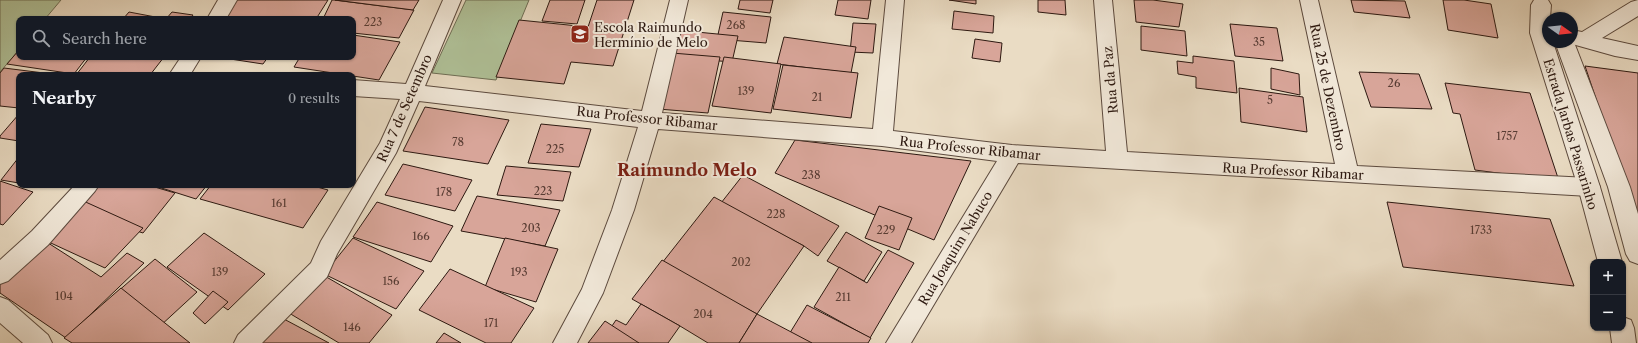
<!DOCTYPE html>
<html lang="en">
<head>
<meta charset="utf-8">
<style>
	:root { --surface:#171b24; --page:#242831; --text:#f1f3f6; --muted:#9ea1a6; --line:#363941 }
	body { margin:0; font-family:"Libre Caslon Text",serif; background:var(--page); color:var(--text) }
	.controls { position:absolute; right:12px; bottom:12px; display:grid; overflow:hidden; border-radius:8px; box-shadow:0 1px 3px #0004 }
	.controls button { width:36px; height:36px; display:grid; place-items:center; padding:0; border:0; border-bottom:1px solid var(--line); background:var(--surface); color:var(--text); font:20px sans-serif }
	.compass { position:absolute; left:1542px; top:12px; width:36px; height:36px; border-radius:50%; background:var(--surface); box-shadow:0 1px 3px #0004; rotate:105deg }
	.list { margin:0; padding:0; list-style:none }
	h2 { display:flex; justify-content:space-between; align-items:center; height:52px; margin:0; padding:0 16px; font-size:17px }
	h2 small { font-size:13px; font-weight:400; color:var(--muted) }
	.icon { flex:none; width:22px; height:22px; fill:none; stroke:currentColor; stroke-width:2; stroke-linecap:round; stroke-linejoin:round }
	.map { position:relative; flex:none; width:1638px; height:343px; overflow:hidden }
	.search { position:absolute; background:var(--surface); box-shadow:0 1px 3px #0004; left:16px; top:16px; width:340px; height:44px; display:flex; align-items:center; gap:10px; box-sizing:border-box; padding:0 14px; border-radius:8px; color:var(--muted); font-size:15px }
	.panel { position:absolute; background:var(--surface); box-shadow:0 1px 3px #0004; left:16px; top:72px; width:340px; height:116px; border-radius:8px }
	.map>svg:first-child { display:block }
</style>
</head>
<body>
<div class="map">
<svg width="1638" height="343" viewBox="0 0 1638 343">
	<rect width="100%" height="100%" fill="#eadcc4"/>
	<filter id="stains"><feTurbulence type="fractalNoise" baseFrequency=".005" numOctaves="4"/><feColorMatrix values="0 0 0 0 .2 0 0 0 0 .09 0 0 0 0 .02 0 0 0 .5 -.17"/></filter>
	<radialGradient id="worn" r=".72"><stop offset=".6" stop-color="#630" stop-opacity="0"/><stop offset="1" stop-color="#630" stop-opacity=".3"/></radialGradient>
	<g fill="#b0c299" stroke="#6e6e55">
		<polygon points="0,0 61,0 45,19 19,19 19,50 0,72"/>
		<polygon points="466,0 529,0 496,80 432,73"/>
	</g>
	<g fill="#d8a599" stroke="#2d1911">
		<polygon points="236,0 328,0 316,19 223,19"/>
		<polygon points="332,0 334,0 414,10 399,38 353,33 353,19 323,19"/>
		<polygon points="335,0 419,0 413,10"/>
		<polygon points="550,0 585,0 577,24 542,21"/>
		<polygon points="597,0 634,0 613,66 571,62 564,84 496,77 519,20 588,27"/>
		<polygon points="740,0 773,0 770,13 738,9"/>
		<polygon points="838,0 871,0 868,19 835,15"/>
		<polygon points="949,0 976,0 976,4"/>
		<polygon points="1038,0 1065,0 1066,15 1038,12"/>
		<polygon points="1134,0 1153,0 1183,4 1179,27 1136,22"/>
		<polygon points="1351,0 1405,1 1410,18 1354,12"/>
		<polygon points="1443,0 1464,0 1491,4 1498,38 1448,30"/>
		<polygon points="954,11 994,16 993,33 952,29"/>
		<polygon points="129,12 166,19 172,12 193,15 190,19 123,19"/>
		<polygon points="723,12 771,17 766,43 717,39"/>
		<polygon points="853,23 876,24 873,53 850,52"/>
		<polygon points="1230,24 1277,28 1283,61 1235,56"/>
		<polygon points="1141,26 1185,31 1187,56 1141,50"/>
		<polygon points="676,30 738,36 732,62 671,57"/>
		<polygon points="353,35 400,42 379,80 294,67 300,57 353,57"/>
		<polygon points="784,37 856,47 851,73 777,64"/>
		<polygon points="975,39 1002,43 1000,62 972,58"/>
		<polygon points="19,50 19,57 87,57 74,74 7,64"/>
		<polygon points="672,53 720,57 708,113 658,109"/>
		<polygon points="1193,56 1234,61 1237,93 1196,88 1196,77 1178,74 1177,61 1193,63"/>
		<polygon points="90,57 164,57 150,75 76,75"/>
		<polygon points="217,57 268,57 263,64"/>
		<polygon points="724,57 781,64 771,113 712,106"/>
		<polygon points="783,65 858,73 851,118 773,109"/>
		<polygon points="1585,66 1638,73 1638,218 1636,218"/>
		<polygon points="4,68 60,75 19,75 19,108 0,106 0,73"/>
		<polygon points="1271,68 1299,74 1300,95 1271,89"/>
		<polygon points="1359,72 1419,74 1432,109 1371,107"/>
		<polygon points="1445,83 1530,93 1559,181 1475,170 1460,114 1453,113"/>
		<polygon points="1239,88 1303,97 1307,132 1241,122"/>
		<polygon points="425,107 509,120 488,164 403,151"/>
		<polygon points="19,114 19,141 0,138 0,136"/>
		<polygon points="541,124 591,129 579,167 528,163"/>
		<polygon points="795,140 971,161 934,240 775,173"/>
		<polygon points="19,157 19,183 1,180"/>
		<polygon points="403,164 472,180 455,211 385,195"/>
		<polygon points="506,166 571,172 563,201 497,195"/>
		<polygon points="743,175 839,226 818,256 804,246 721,203"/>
		<polygon points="0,181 33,192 3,225 0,224"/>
		<polygon points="91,185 148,185 175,193 143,233 70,209"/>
		<polygon points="152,185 207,185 196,199"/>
		<polygon points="211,185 310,185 328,190 303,228 200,199"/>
		<polygon points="477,196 560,210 545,246 461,231"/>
		<polygon points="714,197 804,246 757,314 662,263"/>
		<polygon points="79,199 143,228 105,268 40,238"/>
		<polygon points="377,202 453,226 431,262 353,237"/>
		<polygon points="1387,202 1550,219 1574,286 1403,267"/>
		<polygon points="879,206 912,218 899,250 865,238"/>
		<polygon points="846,232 882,252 864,281 827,261"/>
		<polygon points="204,233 265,274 228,310 167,267"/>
		<polygon points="353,238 424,271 396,309 324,274"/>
		<polygon points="505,238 558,249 536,302 485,287"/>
		<polygon points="42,239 101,277 127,253 144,263 66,338 0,293 0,275"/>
		<polygon points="888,250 914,263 870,338 814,307 839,267 867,283"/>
		<polygon points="155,259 197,292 159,327 116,293"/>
		<polygon points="662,260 757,314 739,343 708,343 680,326 632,299"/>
		<polygon points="450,269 534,308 511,343 486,343 419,310"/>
		<polygon points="323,275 392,315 369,343 339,343 289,313"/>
		<polygon points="121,288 190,343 72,343 64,338"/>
		<polygon points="213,291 228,302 205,324 193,313"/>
		<polygon points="641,304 680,326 668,343 628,343 608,332 616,320 626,325"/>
		<polygon points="807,305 871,338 868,343 801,343 788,336"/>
		<polygon points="757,314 812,343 739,343"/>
		<polygon points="282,318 329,343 261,343"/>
		<polygon points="605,321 639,343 588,343"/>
		<polygon points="444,333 461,343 436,343"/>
	</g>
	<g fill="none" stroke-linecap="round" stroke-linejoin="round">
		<g stroke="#5c4a3e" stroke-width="2">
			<g id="minor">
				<polygon points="218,0 237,0 226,19 207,19"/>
				<polygon points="443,0 461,0 425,86 642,111 670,0 688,0 662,113 873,129 886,0 904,0 893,131 1012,145 1106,151 1094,0 1112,0 1127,152 1335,164 1300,0 1318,0 1357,166 1589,178 1597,181 1600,187 1597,193 1589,196 1018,163 911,343 886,343 997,161 882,146 658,129 634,210 603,293 577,343 553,343 582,289 612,210 638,127 419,101 396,153 337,254 327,277 262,343 234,343 238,335 311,263 321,241 380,143 400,99 353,96 353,80 406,84"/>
				<polygon points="1638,0 1638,16 1602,38 1638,46 1638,60 1615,56 1565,42 1572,42 1572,30 1582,32 1631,2"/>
				<polygon points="181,57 201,57 190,75 169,75"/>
				<polygon points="75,185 99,185 95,191 48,245 8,281 0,284 0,260 32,231"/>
				<polygon points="0,297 8,300 48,335 52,343 23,343 0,323"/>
			</g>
		</g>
		<g stroke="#5c4a3e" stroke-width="2">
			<g id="tertiary">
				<polygon points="1534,0 1548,0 1551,5 1550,18 1548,18 1548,42 1553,42 1600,187 1622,262 1598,262 1578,187 1530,33 1531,5"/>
				<polygon points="1572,37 1630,187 1638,214 1638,264 1630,261 1626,254 1608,187 1555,42 1572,42"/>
				<polygon points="1623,317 1631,320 1634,328 1636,343 1612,343 1610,328 1623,328"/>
			</g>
		</g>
		<use href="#minor" fill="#f1e8d9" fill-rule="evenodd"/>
		<use href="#tertiary" fill="#f1e8d9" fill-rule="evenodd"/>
	</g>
	<defs>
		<g id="school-square" transform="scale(1)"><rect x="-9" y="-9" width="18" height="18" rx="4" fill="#8f2418" stroke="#f1e8d9"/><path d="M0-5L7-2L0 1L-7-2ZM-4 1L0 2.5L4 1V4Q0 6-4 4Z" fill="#fff"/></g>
	</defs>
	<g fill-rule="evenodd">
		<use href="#school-square" x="580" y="34"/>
	</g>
	<g text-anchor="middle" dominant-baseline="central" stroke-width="4" stroke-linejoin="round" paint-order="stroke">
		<g font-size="11" fill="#583c33">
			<text x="373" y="22">223</text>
			<text x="736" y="25">268</text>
			<text x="1259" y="42">35</text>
			<text x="1394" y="83">26</text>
			<text x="746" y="91">139</text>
			<text x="817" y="97">21</text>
			<text x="1270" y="100">5</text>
			<text x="1507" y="136">1757</text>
			<text x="458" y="142">78</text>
			<text x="555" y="149">225</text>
			<text x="811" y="175">238</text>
			<text x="543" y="191">223</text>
			<text x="444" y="192">178</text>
			<text x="279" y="203">161</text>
			<text x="776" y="214">228</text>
			<text x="531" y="228">203</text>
			<text x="886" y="230">229</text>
			<text x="1481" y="230">1733</text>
			<text x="421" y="236">166</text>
			<text x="741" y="262">202</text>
			<text x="220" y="272">139</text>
			<text x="519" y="272">193</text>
			<text x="391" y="281">156</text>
			<text x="64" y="296">104</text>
			<text x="843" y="297">211</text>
			<text x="703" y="314">204</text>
			<text x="491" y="323">171</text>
			<text x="352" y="327">146</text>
		</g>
		<g font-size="13" fill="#2d1911" stroke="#f1e8d9" text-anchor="start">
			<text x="594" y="27">Escola Raimundo<tspan x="594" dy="15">Hermínio de Melo</tspan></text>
		</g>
		<g font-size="13" fill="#2d1911" stroke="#f1e8d9">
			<text transform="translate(1110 80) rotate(-95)">Rua da Paz</text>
			<text transform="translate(1328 87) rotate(78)">Rua 25 de Dezembro</text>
			<text transform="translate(404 108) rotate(-66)">Rua 7 de Setembro</text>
			<text transform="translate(647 118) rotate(6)">Rua Professor Ribamar</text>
			<text transform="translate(1571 134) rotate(73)">Estrada Jarbas Passarinho</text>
			<text transform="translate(970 148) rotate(6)">Rua Professor Ribamar</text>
			<text transform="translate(1293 171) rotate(3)">Rua Professor Ribamar</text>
			<text transform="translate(955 248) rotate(-59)">Rua Joaquim Nabuco</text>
		</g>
		<g font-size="17" font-weight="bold" fill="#7a1f14" stroke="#f1e8d9">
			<text x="687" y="170">Raimundo Melo</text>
		</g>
	</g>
	<rect width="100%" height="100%" filter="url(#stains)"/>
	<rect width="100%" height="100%" fill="url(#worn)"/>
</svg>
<div class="controls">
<button>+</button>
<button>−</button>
</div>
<svg class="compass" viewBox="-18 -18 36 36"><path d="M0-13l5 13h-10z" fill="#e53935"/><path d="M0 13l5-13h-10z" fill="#9ea1a6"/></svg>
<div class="search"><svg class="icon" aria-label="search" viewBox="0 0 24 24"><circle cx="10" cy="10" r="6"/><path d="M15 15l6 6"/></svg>Search here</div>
<section class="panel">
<h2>Nearby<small>0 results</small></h2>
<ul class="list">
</ul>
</section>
</div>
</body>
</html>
